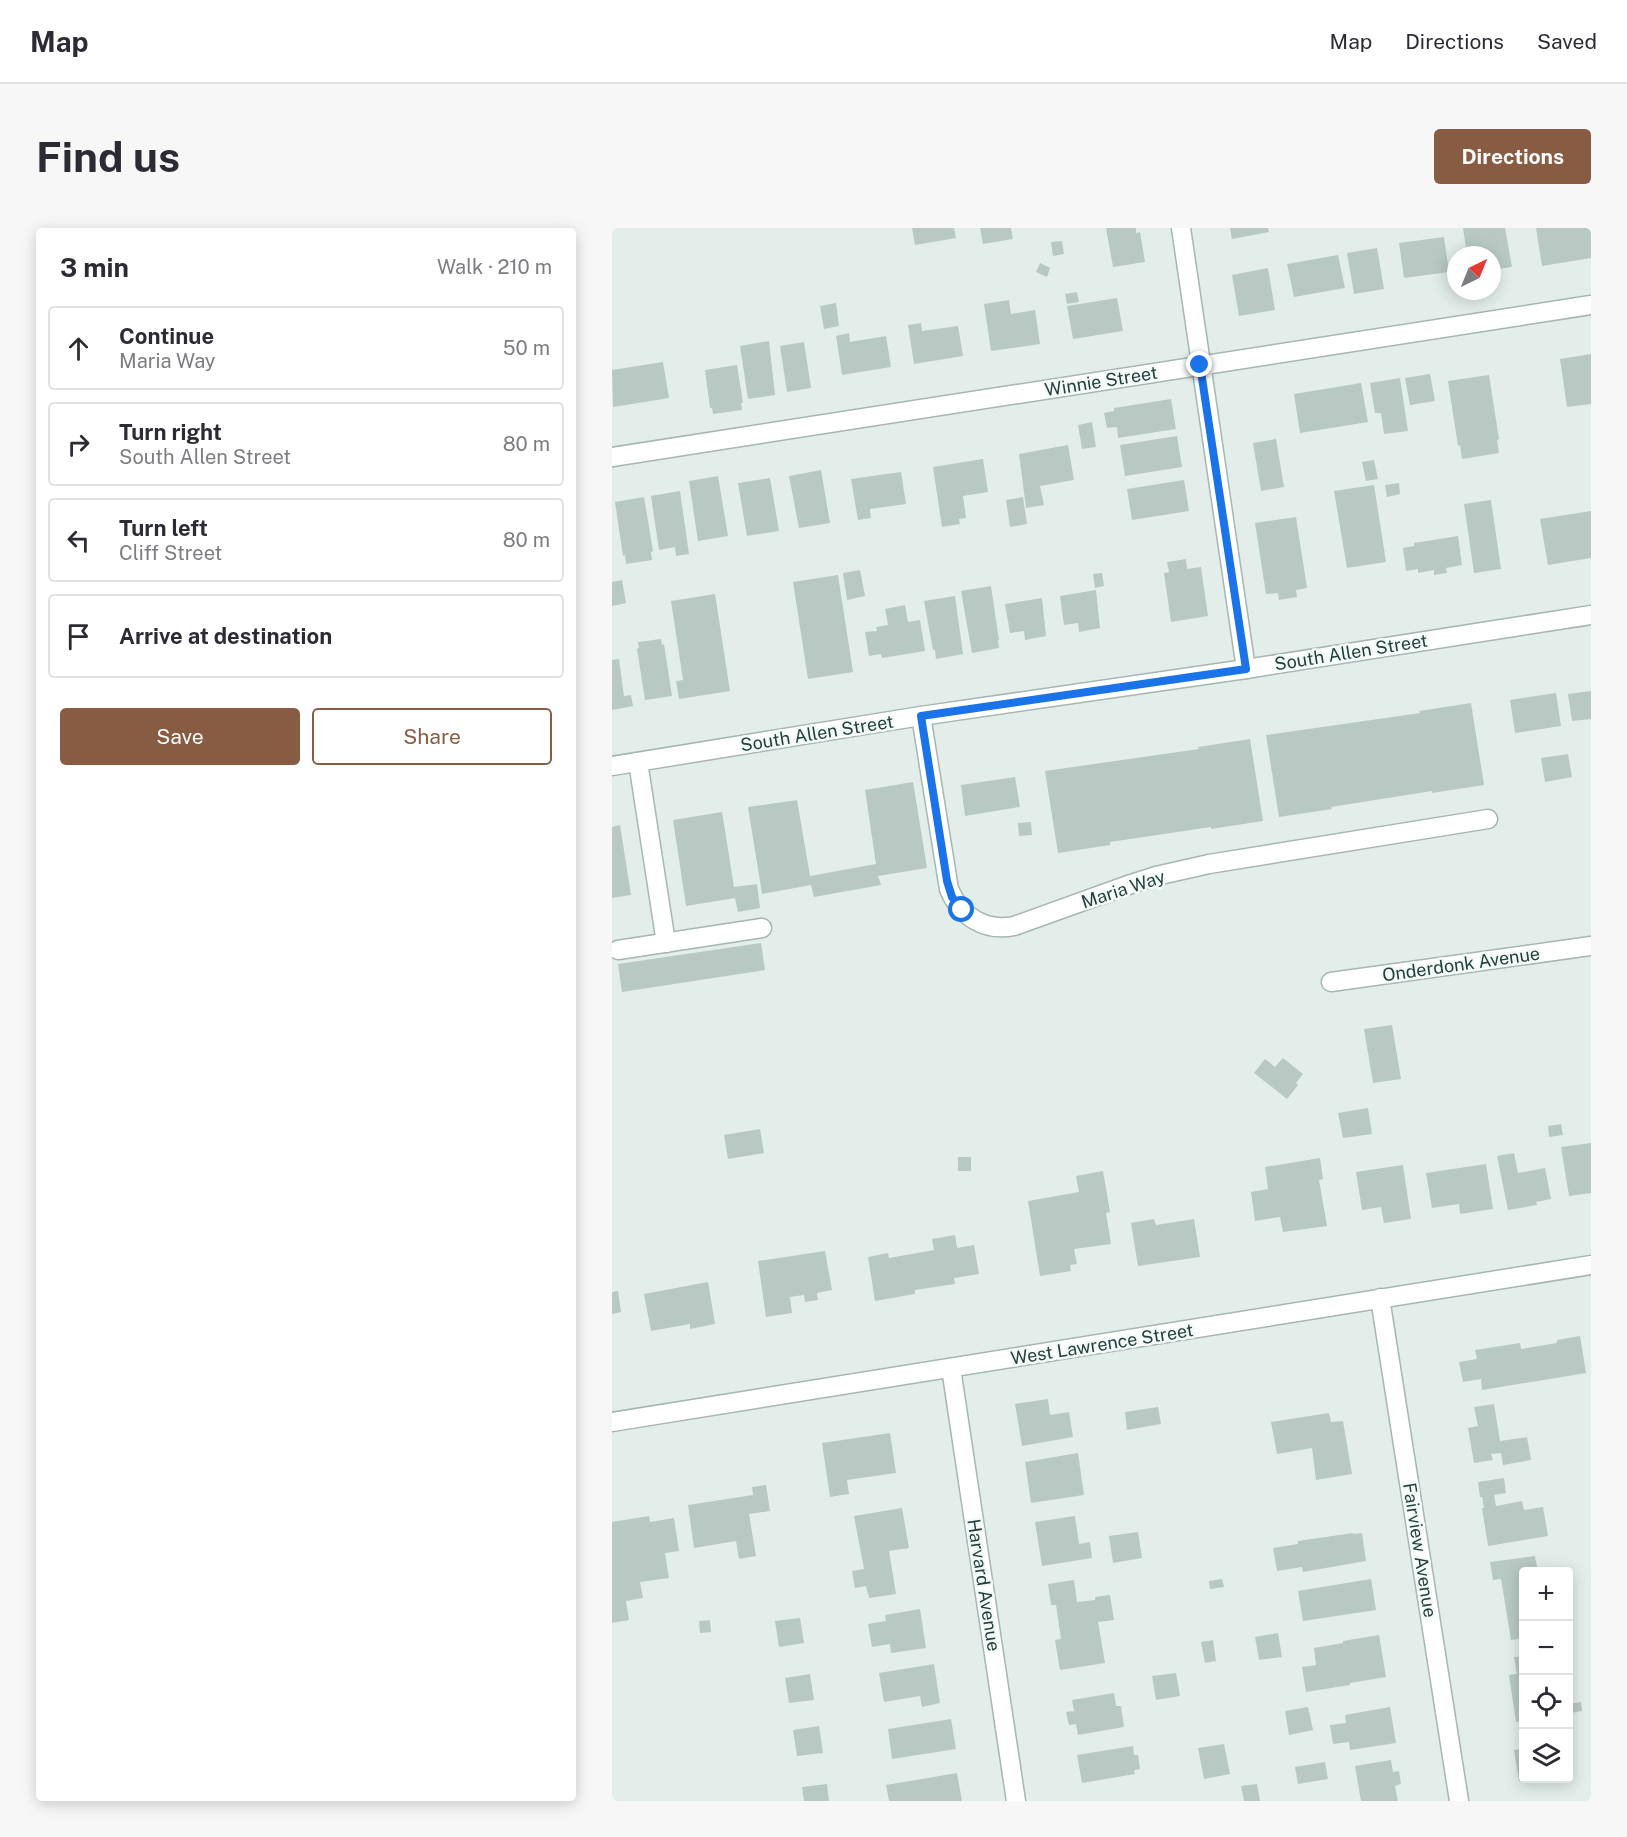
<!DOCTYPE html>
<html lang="en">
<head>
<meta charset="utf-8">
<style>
	:root { --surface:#fff; --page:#f7f7f7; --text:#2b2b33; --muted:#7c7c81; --line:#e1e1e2; --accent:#885c43 }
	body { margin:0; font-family:"Public Sans",sans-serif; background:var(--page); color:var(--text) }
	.controls { position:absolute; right:18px; bottom:18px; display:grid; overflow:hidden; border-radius:6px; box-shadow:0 3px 15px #0003 }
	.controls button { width:54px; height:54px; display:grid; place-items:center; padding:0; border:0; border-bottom:2px solid var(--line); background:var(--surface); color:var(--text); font:30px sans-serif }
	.compass { position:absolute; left:835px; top:18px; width:54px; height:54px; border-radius:50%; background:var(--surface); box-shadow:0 3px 15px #0003; rotate:43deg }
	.stop { position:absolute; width:18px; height:18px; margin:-14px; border:4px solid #1a73e8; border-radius:50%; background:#fff }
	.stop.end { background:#1a73e8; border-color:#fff; box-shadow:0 2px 6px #0008 }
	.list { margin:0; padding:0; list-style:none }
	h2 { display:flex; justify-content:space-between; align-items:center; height:78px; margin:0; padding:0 24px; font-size:26px }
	h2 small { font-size:20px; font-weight:400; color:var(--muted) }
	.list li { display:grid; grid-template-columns:39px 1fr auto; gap:18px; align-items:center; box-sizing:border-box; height:84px; margin:0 12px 12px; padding:0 12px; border:2px solid var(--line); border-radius:6px }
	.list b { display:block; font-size:22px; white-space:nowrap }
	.list p { margin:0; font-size:20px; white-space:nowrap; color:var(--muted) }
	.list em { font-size:20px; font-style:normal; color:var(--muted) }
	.actions { display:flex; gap:12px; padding:18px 24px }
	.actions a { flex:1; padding:14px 0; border:2px solid var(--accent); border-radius:6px; text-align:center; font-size:21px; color:var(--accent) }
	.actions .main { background:var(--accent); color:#fff }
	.icon { flex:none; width:33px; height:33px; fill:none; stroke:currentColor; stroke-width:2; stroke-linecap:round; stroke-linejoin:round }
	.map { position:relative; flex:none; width:979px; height:1573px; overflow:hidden; border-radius:6px }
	header { display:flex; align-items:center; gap:36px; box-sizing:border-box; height:84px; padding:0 30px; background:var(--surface); border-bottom:2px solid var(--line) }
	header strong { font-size:28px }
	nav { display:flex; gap:33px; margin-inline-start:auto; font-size:21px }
	.intro { display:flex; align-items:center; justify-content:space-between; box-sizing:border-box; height:144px; padding:0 36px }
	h1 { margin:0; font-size:42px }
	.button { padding:15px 27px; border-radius:6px; background:var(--accent); color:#fff; font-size:21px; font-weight:700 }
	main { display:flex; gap:36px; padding:0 36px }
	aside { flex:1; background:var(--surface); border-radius:6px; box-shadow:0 3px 15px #0003 }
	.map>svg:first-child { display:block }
</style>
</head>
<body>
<header>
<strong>Map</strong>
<nav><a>Map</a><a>Directions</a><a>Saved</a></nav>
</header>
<div class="intro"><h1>Find us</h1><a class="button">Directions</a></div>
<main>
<aside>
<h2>3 min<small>Walk · 210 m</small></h2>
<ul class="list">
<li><svg class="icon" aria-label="ahead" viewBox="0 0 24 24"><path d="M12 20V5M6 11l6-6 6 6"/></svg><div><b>Continue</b><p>Maria Way</p></div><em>50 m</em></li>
<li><svg class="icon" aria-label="right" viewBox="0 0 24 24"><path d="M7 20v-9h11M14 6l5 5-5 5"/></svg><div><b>Turn right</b><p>South Allen Street</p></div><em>80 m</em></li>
<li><svg class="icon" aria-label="left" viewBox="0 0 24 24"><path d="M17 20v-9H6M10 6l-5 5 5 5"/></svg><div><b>Turn left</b><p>Cliff Street</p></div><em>80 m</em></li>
<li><svg class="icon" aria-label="arrive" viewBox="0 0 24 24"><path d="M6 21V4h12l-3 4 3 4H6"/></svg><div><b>Arrive at destination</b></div></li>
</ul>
<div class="actions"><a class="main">Save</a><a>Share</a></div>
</aside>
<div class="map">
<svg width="979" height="1573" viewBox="0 0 979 1573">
	<rect width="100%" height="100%" fill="#e3eeeb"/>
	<g fill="#b8c9c4">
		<polygon points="300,0 342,0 344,10 303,17"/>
		<polygon points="368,0 399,0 401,11 371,16"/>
		<polygon points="494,0 524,0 524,5 528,4 533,34 501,39"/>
		<polygon points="618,0 656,0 657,4 620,11"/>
		<polygon points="851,0 893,0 900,39 880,42 880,27 855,27"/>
		<polygon points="924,0 979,0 979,30 930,38"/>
		<polygon points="832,9 837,44 792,50 787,15"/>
		<polygon points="450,13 452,26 441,28 439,14"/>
		<polygon points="765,20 772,61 742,66 735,25"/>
		<polygon points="726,27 733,60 682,69 675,36"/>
		<polygon points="428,35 438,40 435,49 424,44"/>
		<polygon points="656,40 663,82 627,88 620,47"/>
		<polygon points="465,64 467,74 455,76 453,66"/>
		<polygon points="505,70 511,103 461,111 455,78"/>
		<polygon points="397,72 399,86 423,82 428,116 379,123 372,76"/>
		<polygon points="224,75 227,98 212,101 208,78"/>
		<polygon points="309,95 310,103 346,98 351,128 302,136 296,97"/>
		<polygon points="237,105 238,114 274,108 279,139 230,147 224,108"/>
		<polygon points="157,113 163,167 136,171 128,118"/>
		<polygon points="192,114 199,160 175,164 168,118"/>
		<polygon points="979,126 979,176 955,179 948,131"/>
		<polygon points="51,134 57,170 1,179 0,142"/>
		<polygon points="125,137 131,175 129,175 130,182 101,186 100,180 98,180 93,142"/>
		<polygon points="818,146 823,173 798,177 793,150"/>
		<polygon points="877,147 887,211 885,212 887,225 850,231 848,217 846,218 836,153"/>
		<polygon points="788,150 796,203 772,206 769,185 763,185 758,155"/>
		<polygon points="749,155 756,194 688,205 682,166"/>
		<polygon points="559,171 564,201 506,210 505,199 495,200 492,185 502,183 502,180"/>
		<polygon points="480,194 484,219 470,221 466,197"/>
		<polygon points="565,208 570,239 513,248 508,217"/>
		<polygon points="664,211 672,259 649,263 641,215"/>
		<polygon points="456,217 462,252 428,258 432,277 414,280 407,226"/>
		<polygon points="371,231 376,264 351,268 354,290 347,291 348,296 330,299 321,239"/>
		<polygon points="762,232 766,251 754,253 750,234"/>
		<polygon points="209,242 218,295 187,300 177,248"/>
		<polygon points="289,244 294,276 258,281 259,290 246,292 239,251"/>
		<polygon points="106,248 116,308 86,313 77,253"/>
		<polygon points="158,250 167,303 135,308 126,255"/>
		<polygon points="572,252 577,283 520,292 515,261"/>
		<polygon points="787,255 788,266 775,269 773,257"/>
		<polygon points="762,257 774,334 735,340 722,263"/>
		<polygon points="68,263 77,326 64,328 63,319 47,322 39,268"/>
		<polygon points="32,269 41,323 39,324 40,332 14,336 13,327 11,328 3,274"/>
		<polygon points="411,269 415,296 398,299 394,272"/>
		<polygon points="879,272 889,341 862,345 852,276"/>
		<polygon points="979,283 979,330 936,337 928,291"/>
		<polygon points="684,289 695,360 684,362 685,369 667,372 666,365 654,366 643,295"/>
		<polygon points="846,308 850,337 834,340 835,345 822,347 822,342 806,345 806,341 794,343 791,320 802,318 802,315"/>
		<polygon points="574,331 575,341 589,339 596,388 559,394 552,345 557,344 555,334"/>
		<polygon points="248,342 253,368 235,372 231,345"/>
		<polygon points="490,345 492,358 483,360 481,346"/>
		<polygon points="226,347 241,444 196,451 181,354"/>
		<polygon points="10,352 14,375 0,378 0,354"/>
		<polygon points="379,358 387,412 386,412 387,420 360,425 349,363"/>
		<polygon points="484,362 488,400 467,404 466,395 452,397 448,368"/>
		<polygon points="103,366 118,463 67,471 64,453 71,452 59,373"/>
		<polygon points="343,368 351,426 324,431 323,422 321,422 312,373"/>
		<polygon points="430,370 434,408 413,412 412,403 398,405 393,376"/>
		<polygon points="293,377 296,394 308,392 313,423 270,430 269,426 257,428 253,404 265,403 264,399 276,397 273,381"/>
		<polygon points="49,411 50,417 52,416 60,468 33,472 25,421 27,420 26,414"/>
		<polygon points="7,431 12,468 19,467 21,478 0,482 0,432"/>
		<polygon points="979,463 979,491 960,493 956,466"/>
		<polygon points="944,465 949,498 903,505 898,472"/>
		<polygon points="859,475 872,557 820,565 820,563 719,579 720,581 667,589 654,507 808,485 807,483"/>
		<polygon points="638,511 651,593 599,601 599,599 498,614 498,617 446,625 433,543 587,521 586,519"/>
		<polygon points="956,526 960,549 933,554 929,530"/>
		<polygon points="403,549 408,579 353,588 349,557"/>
		<polygon points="301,554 315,640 266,648 269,657 202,669 199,657 150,666 136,579 185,572 198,648 264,636 253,562"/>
		<polygon points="110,584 122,659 145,656 148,680 126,684 123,670 74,678 61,592"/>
		<polygon points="419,594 420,607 407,608 406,595"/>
		<polygon points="8,597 19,667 0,670 0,599"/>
		<polygon points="149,715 153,742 10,764 6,736"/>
		<polygon points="780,797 789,851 761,855 752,801"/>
		<polygon points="671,830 691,846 684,855 686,857 675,871 642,845 653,831 663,839"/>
		<polygon points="756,880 760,906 731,910 726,885"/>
		<polygon points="949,896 951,907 937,909 936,898"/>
		<polygon points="148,901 152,925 116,931 112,907"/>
		<polygon points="979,915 979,965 957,968 949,919"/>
		<polygon points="902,925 906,945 933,940 939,971 924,974 925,977 896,982 885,928"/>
		<rect x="346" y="929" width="13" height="14"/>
		<polygon points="708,930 711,951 707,952 715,998 671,1004 668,989 643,993 639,964 656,961 653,939"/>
		<polygon points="874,936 881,981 848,986 847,976 820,980 814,945"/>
		<polygon points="791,937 799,991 772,995 769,979 750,982 744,944"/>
		<polygon points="491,943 498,984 494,985 499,1016 462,1021 465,1036 458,1037 459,1043 428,1048 416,973 467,964 464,948"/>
		<polygon points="542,991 544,997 582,991 588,1029 526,1038 519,995"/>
		<polygon points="343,1007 345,1020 362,1017 367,1046 342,1050 343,1056 303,1062 303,1066 263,1073 256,1029 276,1025 277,1030 322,1022 320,1011"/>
		<polygon points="213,1023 220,1062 205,1065 206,1072 193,1074 192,1067 178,1069 180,1085 154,1089 146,1033"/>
		<polygon points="96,1054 103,1096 78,1101 78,1096 39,1103 32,1066"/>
		<polygon points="6,1063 9,1084 0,1086 0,1064"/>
		<polygon points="968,1108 974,1145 870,1162 869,1151 851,1154 847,1134 865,1131 863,1122 908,1115 909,1121 945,1115 945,1112"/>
		<polygon points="436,1171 438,1187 457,1184 461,1209 410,1218 403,1176"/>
		<polygon points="882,1176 888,1213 915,1209 919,1232 891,1237 889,1225 879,1226 881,1232 862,1235 856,1200 866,1198 862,1179"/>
		<polygon points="546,1179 549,1196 515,1202 513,1184"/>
		<polygon points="717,1185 719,1194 731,1193 740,1246 704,1252 700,1220 665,1226 659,1194"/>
		<polygon points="278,1205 284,1245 235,1252 237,1266 218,1269 210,1215"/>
		<polygon points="466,1225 472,1267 419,1275 413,1234"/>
		<polygon points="892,1250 894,1265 882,1267 884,1278 910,1273 912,1282 931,1279 936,1308 876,1318 870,1280 872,1280 870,1269 868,1269 866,1254"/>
		<polygon points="154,1257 158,1283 137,1286 144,1328 127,1331 124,1313 82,1320 76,1277 141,1267 140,1259"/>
		<polygon points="290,1280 297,1320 277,1323 284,1366 257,1370 254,1358 243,1360 240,1343 252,1341 242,1288"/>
		<polygon points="37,1288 38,1294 62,1290 67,1323 53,1325 57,1350 28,1354 31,1370 14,1373 17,1392 0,1395 0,1294"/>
		<polygon points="463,1288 467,1316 478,1314 480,1330 430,1338 423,1294"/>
		<polygon points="526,1304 530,1330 501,1335 497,1308"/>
		<polygon points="741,1305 741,1306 750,1305 754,1333 691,1344 690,1339 665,1343 661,1320 686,1316 686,1313"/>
		<polygon points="923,1328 926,1344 912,1344 912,1410 899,1412 889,1351 881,1352 878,1334"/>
		<polygon points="610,1351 612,1359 598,1361 597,1353"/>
		<polygon points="759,1351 764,1382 691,1393 686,1363"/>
		<polygon points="462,1352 465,1374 483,1372 483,1369 498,1367 502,1392 486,1394 493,1435 448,1442 443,1412 449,1411 444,1377 439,1377 436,1356"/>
		<polygon points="308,1381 314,1420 279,1425 278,1416 260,1419 256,1396 274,1393 273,1387"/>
		<polygon points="188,1390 192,1415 167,1419 163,1393"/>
		<polygon points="98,1392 99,1404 88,1405 87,1393"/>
		<polygon points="666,1405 670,1429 647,1432 643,1409"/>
		<polygon points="767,1407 774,1449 738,1455 738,1457 694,1464 690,1439 704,1437 702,1420 731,1415 731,1413"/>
		<polygon points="601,1412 604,1433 593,1435 589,1414"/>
		<polygon points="912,1428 912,1493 904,1494 897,1447 905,1446 902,1429"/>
		<polygon points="322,1436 328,1475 310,1479 308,1468 272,1474 267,1445"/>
		<polygon points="564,1445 568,1468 544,1472 540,1448"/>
		<polygon points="198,1446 202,1472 177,1475 173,1450"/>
		<polygon points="502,1465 504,1478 509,1478 512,1499 466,1507 464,1496 457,1497 454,1484 462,1483 460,1472"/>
		<polygon points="969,1474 970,1483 958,1485 957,1476"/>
		<polygon points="696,1479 701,1502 677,1507 673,1483"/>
		<polygon points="778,1479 784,1515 738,1522 737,1514 721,1516 718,1497 734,1495 733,1487"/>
		<polygon points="339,1491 344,1521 280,1531 276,1501"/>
		<polygon points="207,1498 211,1525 185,1528 181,1502"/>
		<polygon points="612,1516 618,1546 592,1551 586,1520"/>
		<polygon points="521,1518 522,1527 526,1527 528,1541 522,1542 523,1546 470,1555 465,1527"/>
		<polygon points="912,1521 912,1550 917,1550 918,1552 907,1553 902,1522"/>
		<polygon points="779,1532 781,1544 787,1543 789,1556 783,1558 786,1573 749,1573 743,1538"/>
		<polygon points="713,1534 716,1551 686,1556 683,1539"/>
		<polygon points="345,1545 350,1573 277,1573 274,1557"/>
		<polygon points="215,1556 217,1573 192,1573 190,1559"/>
		<polygon points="645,1556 648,1573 632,1573 629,1558"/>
	</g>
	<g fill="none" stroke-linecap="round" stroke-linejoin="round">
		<g stroke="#a5b6b3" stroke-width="21">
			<g id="minor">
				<polyline points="569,0 634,441"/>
				<polyline points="0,229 979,77"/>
				<path d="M309 488 337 661C348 688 373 704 402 698L519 656 544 648 597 636 876 591"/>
				<polyline points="26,534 54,715"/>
				<polyline points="0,538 309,488 634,441 979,387"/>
				<polyline points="6,722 150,700"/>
				<polyline points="719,754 979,718"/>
				<polyline points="768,1070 847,1573"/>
				<polyline points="339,1140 404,1573"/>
				<polyline points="0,1194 979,1037"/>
			</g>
		</g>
		<use href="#minor" stroke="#fff" stroke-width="18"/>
	</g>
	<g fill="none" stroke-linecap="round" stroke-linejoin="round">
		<polyline stroke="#1a73e8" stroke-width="8" points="350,682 340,669 335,653 309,488 634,441 588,137"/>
	</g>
	<g text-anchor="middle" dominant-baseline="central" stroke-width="5" stroke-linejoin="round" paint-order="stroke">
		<g font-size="18" fill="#22403d" stroke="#f4faf8">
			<text transform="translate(489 153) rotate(-9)">Winnie Street</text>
			<text transform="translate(739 424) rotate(-9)">South Allen Street</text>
			<text transform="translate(205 505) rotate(-9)">South Allen Street</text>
			<text transform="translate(511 661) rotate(-18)">Maria Way</text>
			<text transform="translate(849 736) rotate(-8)">Onderdonk Avenue</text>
			<text transform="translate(490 1116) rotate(-9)">West Lawrence Street</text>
			<text transform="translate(808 1322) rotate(81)">Fairview Avenue</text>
			<text transform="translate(372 1357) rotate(81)">Harvard Avenue</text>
		</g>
	</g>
</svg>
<div class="controls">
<button>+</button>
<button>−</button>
<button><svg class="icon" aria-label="locate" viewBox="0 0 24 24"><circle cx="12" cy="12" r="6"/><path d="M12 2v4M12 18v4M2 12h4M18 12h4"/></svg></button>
<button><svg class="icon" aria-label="layers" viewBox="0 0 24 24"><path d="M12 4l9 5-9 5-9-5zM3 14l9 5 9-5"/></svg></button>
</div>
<svg class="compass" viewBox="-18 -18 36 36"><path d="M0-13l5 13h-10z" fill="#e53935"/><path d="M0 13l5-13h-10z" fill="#7c7c81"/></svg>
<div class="stop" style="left:350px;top:682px"></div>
<div class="stop end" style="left:588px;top:137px"></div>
</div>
</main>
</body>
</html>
